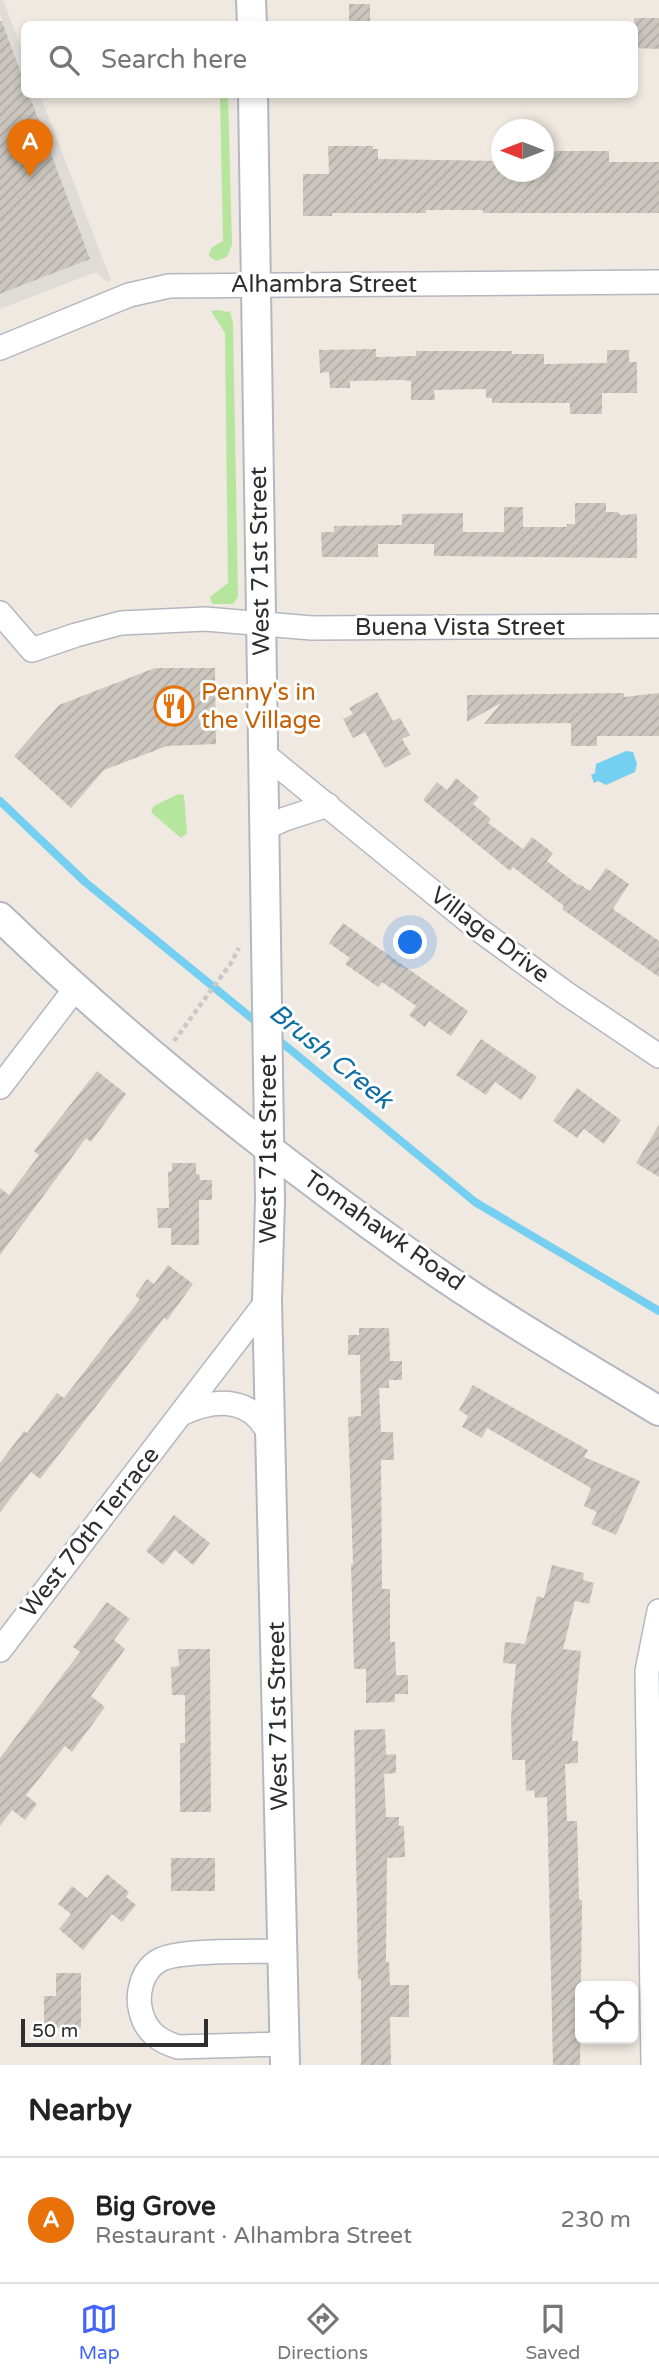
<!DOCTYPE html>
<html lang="en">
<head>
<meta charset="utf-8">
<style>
	:root { --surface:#fff; --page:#f6f6f6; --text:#222; --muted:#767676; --line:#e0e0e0; --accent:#4264fb }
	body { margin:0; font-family:"Varela Round",sans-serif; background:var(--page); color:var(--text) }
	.controls { position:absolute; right:21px; bottom:21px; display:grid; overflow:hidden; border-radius:10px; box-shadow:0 4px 10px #0003 }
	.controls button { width:63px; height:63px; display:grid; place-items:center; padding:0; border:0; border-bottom:2px solid var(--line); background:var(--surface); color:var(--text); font:35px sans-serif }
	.compass { position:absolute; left:491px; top:119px; width:63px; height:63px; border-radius:50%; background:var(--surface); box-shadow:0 4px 10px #0003; rotate:270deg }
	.scale { position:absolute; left:21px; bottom:18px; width:187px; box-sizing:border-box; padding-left:7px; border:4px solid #2e2e2e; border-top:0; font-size:19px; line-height:24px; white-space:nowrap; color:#2e2e2e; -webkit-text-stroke:5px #fff; paint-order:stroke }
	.you { position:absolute; left:411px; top:943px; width:24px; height:24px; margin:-18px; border:5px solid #fff; border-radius:50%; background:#1a73e8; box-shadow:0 0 0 10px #1a73e833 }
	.badge { display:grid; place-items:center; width:46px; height:46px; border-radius:50%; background:var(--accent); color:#fff; font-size:23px; font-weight:700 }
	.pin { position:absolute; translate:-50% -58px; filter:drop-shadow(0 2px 4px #0008) }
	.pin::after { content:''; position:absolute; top:37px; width:24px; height:21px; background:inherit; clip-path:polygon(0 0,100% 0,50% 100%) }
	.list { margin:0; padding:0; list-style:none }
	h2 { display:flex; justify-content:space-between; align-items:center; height:91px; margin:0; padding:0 28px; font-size:30px }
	h2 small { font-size:23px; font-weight:400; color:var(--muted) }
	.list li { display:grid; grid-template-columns:46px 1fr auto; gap:21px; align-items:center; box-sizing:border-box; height:126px; padding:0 28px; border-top:2px solid var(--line) }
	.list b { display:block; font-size:26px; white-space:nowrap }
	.list p { margin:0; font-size:23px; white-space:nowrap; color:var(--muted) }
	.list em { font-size:23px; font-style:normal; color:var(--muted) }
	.icon { flex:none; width:38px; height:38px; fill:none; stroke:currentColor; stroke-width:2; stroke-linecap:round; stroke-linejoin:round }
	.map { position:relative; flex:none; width:659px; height:2065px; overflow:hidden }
	.search { position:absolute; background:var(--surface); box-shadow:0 4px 10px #0003; left:21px; right:21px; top:21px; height:77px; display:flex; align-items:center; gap:18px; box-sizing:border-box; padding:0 24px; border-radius:10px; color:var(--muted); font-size:26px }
	.sheet { height:217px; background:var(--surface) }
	nav { display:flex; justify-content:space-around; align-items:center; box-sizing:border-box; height:98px; border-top:2px solid var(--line); background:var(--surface); font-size:19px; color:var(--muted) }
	nav a { display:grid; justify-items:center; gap:4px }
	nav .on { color:var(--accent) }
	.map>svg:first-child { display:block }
</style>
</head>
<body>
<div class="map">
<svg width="659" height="2065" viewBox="0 0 659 2065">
	<defs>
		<pattern id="building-hatch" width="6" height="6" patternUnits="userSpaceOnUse" patternTransform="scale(1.75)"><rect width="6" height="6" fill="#cbc7bf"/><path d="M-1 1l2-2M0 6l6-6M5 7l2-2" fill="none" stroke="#afaba4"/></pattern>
	</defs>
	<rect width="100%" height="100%" fill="#efe9e1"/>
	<g fill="#b6e59e">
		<path d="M220 95H228L232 245 227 257 216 261 209 256C209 247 216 245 223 241Z"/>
		<polygon points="219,310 227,312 230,311 233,323 238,597 233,604 212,604 210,597 228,583 225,333 211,311"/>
		<polygon points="178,794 184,795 187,833 181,838 153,814 151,811 154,806"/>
	</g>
	<g fill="#dfdcd8">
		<polygon points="0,0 3,0 24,55 24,81 0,14"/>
		<polygon points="29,95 40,95 111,280 107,282 96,272 0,309 0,294 90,259"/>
	</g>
	<polygon fill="#75cff0" points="626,751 633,752 637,764 635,772 606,785 598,781 594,783 591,775 595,773 596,764"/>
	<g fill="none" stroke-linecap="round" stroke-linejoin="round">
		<g stroke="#75cff0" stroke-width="8">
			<polyline points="0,801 85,882 260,1025"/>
			<polyline points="275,1037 475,1202 659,1311"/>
		</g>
	</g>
	<g fill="url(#building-hatch)">
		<rect x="349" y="4" width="21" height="20"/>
		<polygon points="634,18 659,18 659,49 634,48"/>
		<polygon points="0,21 2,21 24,81 24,94 29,94 90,259 0,294"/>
		<polygon points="328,146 373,146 373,149 378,149 378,159 501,161 501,172 543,172 543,151 609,151 609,162 659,162 659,213 483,213 483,210 426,210 426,213 332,213 332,216 303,216 303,174 329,174"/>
		<polygon points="376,349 376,357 416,356 416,351 512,351 512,354 544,354 544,364 607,363 607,350 629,350 629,362 637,362 637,393 602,393 602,414 570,414 570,403 492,403 492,398 486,398 486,389 434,390 435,400 411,400 411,381 403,380 350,381 350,388 330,388 329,372 320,373 319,350"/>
		<polygon points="575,503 606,503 606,512 618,512 620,515 637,514 637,558 434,556 434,544 378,544 378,557 322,557 321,532 334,532 334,526 402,525 402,514 463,513 463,532 504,532 504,507 523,507 523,527 567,527 567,524 575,524"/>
		<polygon points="155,668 215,668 216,744 167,746 104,770 71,808 14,756 59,705"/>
		<polygon points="377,692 393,721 400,718 410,735 402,739 411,754 385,768 365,732 353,738 343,719 353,714 349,708"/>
		<polygon points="624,693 624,697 659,693 659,736 597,736 597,746 571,746 571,723 484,724 501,703 467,722 467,695"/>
		<polygon points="456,778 479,797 473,804 491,819 488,823 523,849 532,837 553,853 547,861 578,885 579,884 590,891 606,868 629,884 613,909 659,941 659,977 562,909 564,906 513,867 510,871 423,800 437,782 447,790"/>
		<polygon points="343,923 468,1011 451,1036 429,1021 425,1027 409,1015 416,1006 382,982 378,987 345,964 350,958 329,943"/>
		<polygon points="481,1039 537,1077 521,1100 495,1082 486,1095 456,1075"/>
		<polygon points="97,1071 126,1094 91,1142 86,1138 0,1255 0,1188 9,1195 39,1155 34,1151"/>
		<polygon points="577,1088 621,1120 604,1144 584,1129 577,1138 553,1121"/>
		<polygon points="659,1125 659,1177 636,1163"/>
		<polygon points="172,1163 196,1163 196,1174 199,1174 200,1180 212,1180 212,1200 199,1200 199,1245 171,1245 171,1228 158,1228 157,1208 169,1208 168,1172 172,1171"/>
		<polygon points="168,1265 193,1284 167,1320 164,1318 40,1479 31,1472 0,1512 0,1463 24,1431 27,1433 57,1393 64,1398 140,1299 135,1296 147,1279 154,1284"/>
		<polygon points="359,1328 389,1328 390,1361 402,1361 402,1380 389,1380 389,1388 379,1388 381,1432 393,1432 394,1460 381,1460 382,1589 390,1589 390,1642 395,1642 396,1675 408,1675 408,1694 395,1694 395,1702 366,1703 366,1669 354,1669 351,1564 353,1564 348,1417 361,1416 360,1355 348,1355 348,1335 359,1335"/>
		<polygon points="473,1385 588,1450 584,1457 640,1481 616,1535 591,1524 597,1512 584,1506 591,1488 487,1428 482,1438 462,1427 468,1416 459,1410"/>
		<polygon points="174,1515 210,1543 193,1565 175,1550 163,1565 146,1551"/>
		<polygon points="552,1565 584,1573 583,1580 594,1583 589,1604 575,1601 563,1649 581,1651 572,1741 578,1741 578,1763 565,1764 567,1821 577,1821 579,1900 582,1900 580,2065 553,2065 547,1797 535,1798 534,1790 526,1791 525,1760 512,1760 511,1716 516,1664 503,1663 505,1642 525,1644 537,1596 544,1598"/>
		<polygon points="107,1602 130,1619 114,1640 125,1649 91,1696 105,1707 72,1752 65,1746 26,1795 37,1804 25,1820 12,1810 0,1826 0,1758 80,1652 73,1647"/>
		<polygon points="178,1649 210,1649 211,1812 180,1812 180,1743 185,1743 185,1695 172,1695 171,1667 179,1666"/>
		<polygon points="385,1729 386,1755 396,1754 396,1773 384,1774 386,1817 399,1817 399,1826 404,1826 405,1857 387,1858 386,1962 389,1962 390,1985 409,1985 409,2017 390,2017 391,2065 361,2065 361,1979 358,1979 354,1730"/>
		<rect x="171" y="1858" width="44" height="33"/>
		<polygon points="107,1874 129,1892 126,1897 136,1905 122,1922 112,1914 83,1950 59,1929 71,1914 58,1904 72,1886 87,1898"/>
		<polygon points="56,1973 81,1973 81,2028 44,2028 44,1996 56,1996"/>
	</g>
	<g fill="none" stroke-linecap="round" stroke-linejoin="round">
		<g stroke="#b4b7c1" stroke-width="26">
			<g id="minor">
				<polyline points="0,348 129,295 169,286 659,282"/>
				<polyline points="0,613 32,650 76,635 121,623 205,619 312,628 659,626"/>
				<polyline points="264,754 478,929 567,994 659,1056"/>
				<polyline points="265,828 285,819 328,805"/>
				<polyline points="0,1087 75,989"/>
				<path d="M181 1414C217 1397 255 1397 271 1439"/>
				<polyline points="0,1650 267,1301"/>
				<path d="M284 1951C257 1952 180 1949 160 1960 142 1969 136 1994 141 2012 146 2032 159 2041 178 2047L285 2044"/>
				<polyline points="653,2065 647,1671 659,1611"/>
			</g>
		</g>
		<g stroke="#b4b7c1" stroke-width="32">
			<g id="tertiary">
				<polyline points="251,0 252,24"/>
				<polyline points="253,94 270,1200 267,1301 285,2065"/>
				<path d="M0 917C126 1039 266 1151 409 1253 489 1310 575 1360 659 1411"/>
			</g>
		</g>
		<polyline stroke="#c9c9c9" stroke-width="4.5" stroke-dasharray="5 3.5" stroke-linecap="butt" points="174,1041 231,963 239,948"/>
		<use href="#minor" stroke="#fff" stroke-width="23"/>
		<use href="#tertiary" stroke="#fff" stroke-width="28"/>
	</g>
	<defs>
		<g id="restaurant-ring" transform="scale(2.0125)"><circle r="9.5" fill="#fff" stroke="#e8710a" stroke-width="1.5"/><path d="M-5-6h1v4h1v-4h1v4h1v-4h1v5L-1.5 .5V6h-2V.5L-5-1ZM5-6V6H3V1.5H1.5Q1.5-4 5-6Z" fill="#e8710a"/></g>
	</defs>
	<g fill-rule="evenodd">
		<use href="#restaurant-ring" x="174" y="706"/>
	</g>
	<g text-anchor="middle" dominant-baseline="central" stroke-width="6" stroke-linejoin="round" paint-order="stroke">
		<g font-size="24" fill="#2e2e2e" stroke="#fff">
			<text x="324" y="284">Alhambra Street</text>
			<text transform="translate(260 561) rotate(-91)">West 71st Street</text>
			<text x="460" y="627">Buena Vista Street</text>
			<text transform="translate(490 935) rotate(37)">Village Drive</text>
			<text transform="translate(268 1149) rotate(-90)">West 71st Street</text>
			<text transform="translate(384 1231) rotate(35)">Tomahawk Road</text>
			<text transform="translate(90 1532) rotate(-52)">West 70th Terrace</text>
			<text transform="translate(278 1716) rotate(-91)">West 71st Street</text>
		</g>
		<g font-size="24" fill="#c56008" stroke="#fff" text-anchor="start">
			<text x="201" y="692">Penny's in<tspan x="201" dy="28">the Village</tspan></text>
		</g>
		<g font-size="26" font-style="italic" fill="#0d6fa3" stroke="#fff">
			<text transform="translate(331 1056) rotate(39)">Brush Creek</text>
		</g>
	</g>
</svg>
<div class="controls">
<button><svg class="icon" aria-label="locate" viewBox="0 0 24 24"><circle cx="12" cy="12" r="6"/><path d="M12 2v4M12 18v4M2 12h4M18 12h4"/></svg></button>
</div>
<svg class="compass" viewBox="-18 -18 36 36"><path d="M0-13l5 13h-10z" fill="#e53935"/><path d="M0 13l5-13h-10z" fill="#767676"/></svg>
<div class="scale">50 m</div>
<div class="you"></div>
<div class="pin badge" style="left:30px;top:177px;background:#e8710a">A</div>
<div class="search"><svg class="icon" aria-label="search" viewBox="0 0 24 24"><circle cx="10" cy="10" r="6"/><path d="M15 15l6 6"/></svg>Search here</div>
</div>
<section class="sheet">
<h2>Nearby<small></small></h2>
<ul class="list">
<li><span class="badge" style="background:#e8710a">A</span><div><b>Big Grove</b><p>Restaurant · Alhambra Street</p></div><em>230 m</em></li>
</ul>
</section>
<nav>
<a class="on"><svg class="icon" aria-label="map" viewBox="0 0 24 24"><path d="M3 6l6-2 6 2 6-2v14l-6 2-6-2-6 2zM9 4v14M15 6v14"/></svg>Map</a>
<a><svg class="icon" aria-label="directions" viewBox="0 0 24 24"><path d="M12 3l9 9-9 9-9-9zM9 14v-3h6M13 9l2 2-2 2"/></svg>Directions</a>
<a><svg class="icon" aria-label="saved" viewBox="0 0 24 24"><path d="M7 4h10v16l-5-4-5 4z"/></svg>Saved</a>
</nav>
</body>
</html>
